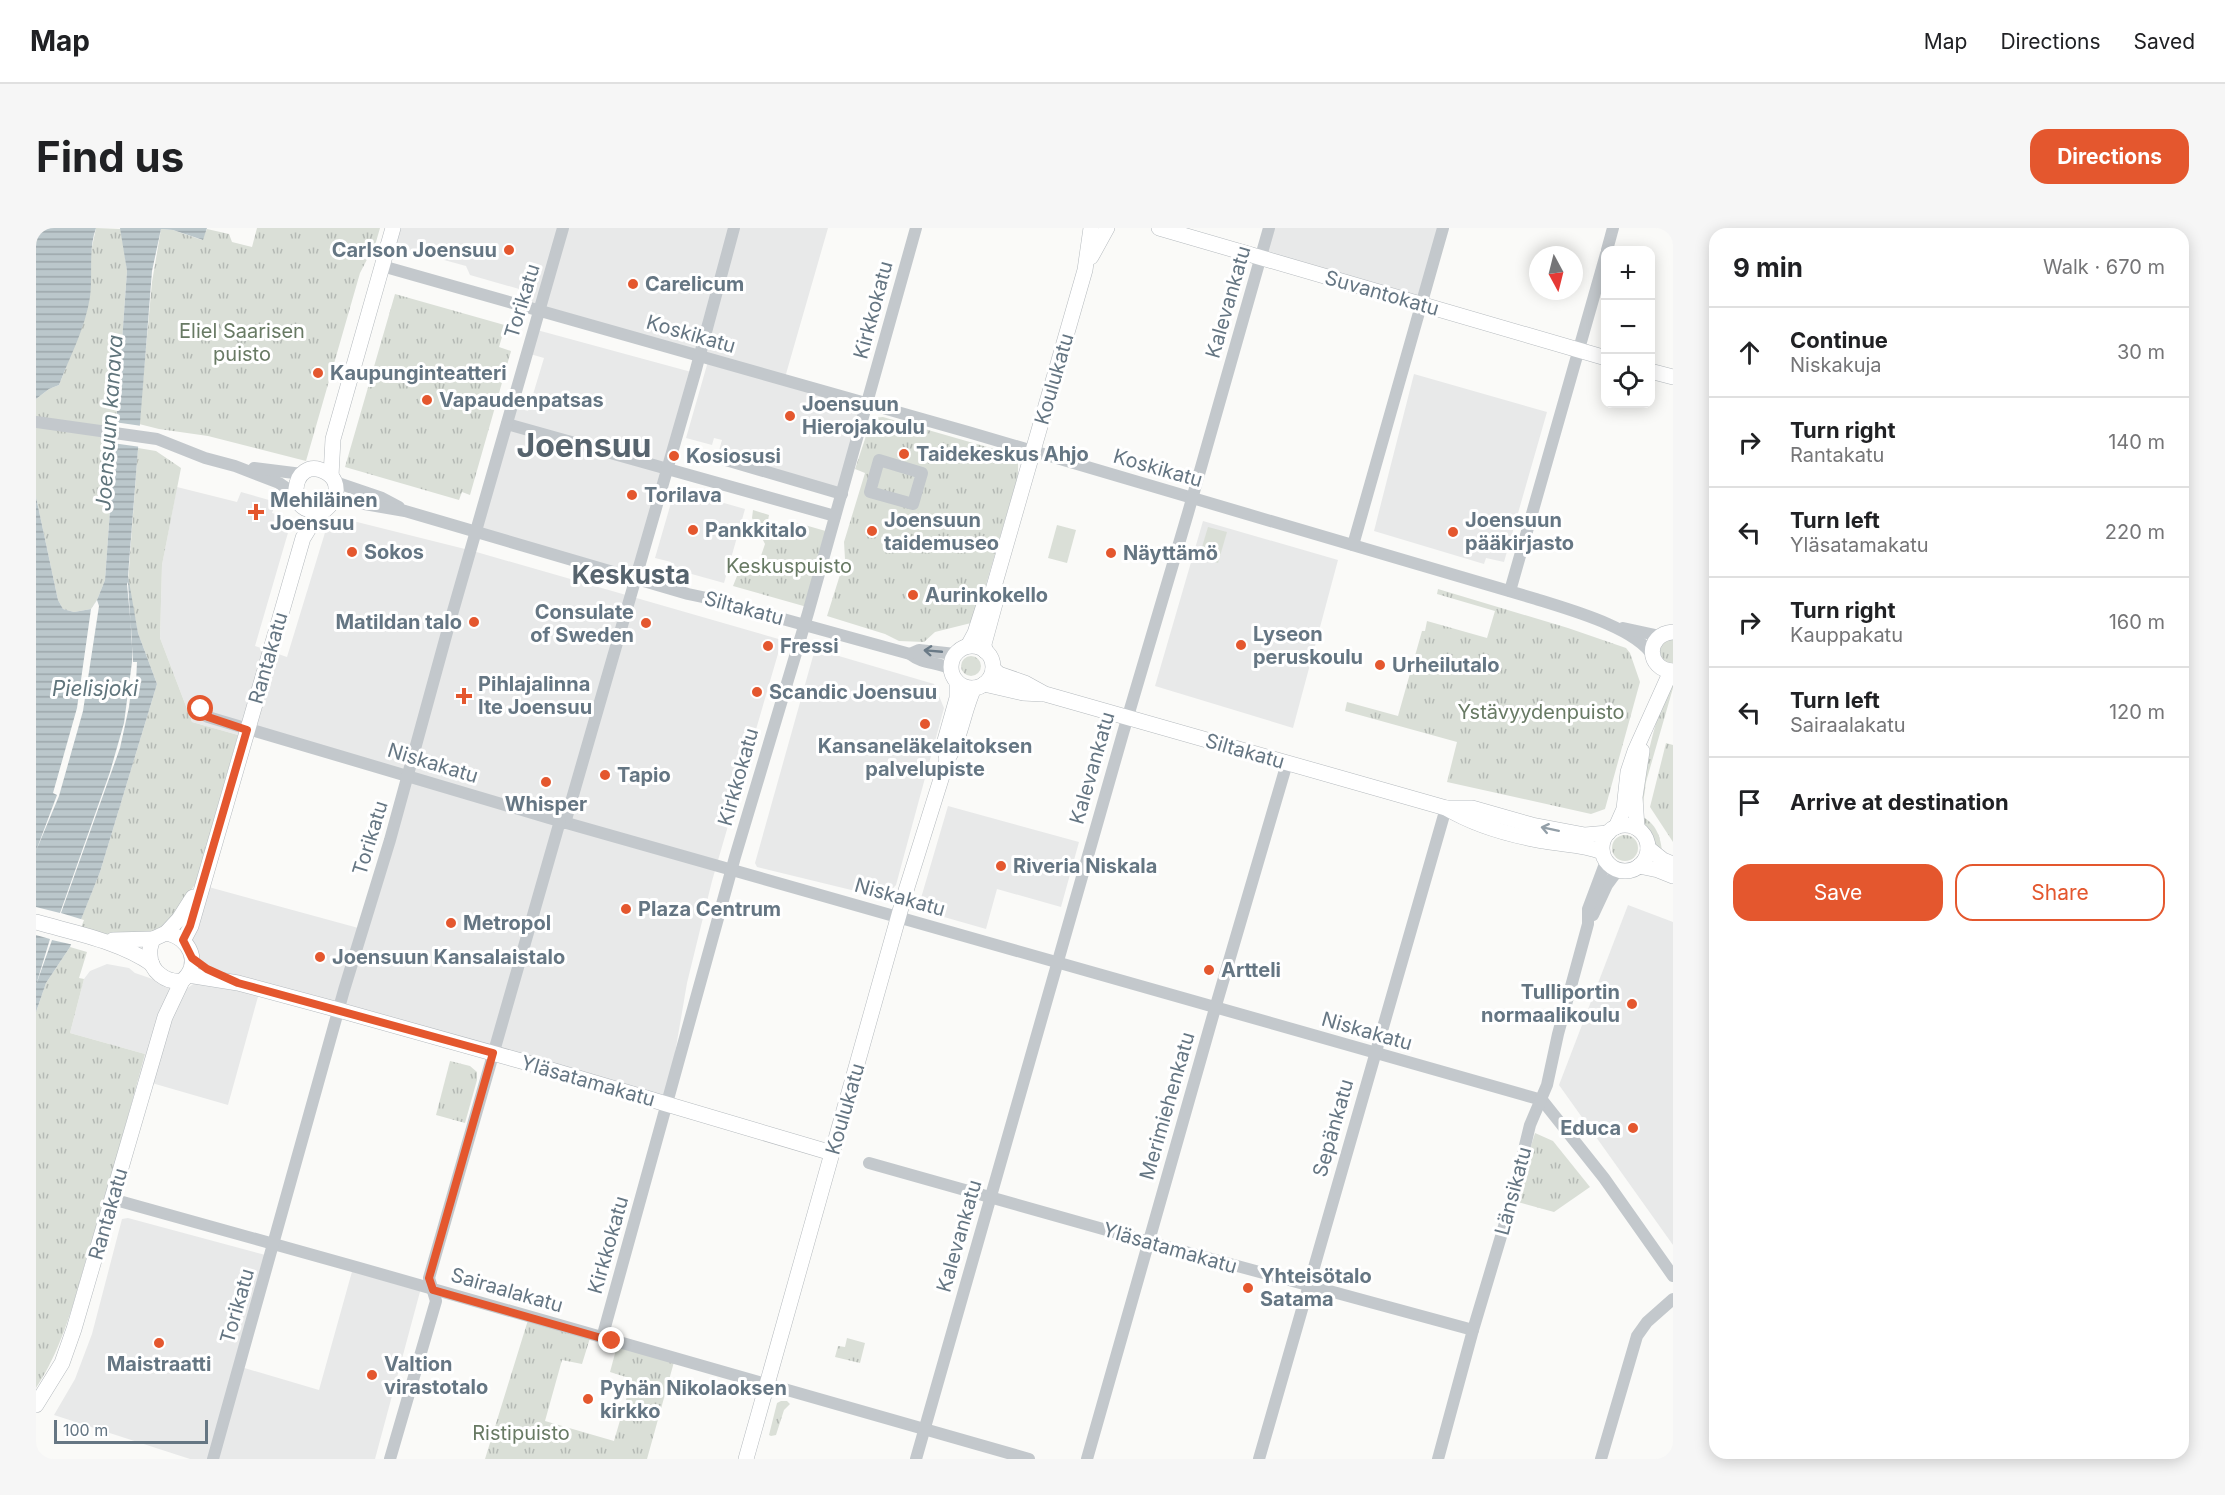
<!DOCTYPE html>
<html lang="en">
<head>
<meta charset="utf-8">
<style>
	:root { --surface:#fff; --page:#f6f6f6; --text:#202124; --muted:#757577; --line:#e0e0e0; --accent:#e4572e }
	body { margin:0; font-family:Inter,sans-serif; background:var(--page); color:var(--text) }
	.controls { position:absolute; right:18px; top:18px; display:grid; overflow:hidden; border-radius:12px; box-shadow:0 3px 15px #0003 }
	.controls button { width:54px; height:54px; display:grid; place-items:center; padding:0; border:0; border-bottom:2px solid var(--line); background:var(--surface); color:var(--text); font:30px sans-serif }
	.compass { position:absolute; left:1493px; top:18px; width:54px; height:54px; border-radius:50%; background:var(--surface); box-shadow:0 3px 15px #0003; rotate:173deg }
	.scale { position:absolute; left:18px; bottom:15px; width:154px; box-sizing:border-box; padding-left:6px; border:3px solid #657683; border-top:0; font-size:16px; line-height:21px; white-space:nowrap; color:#657683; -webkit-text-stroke:4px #fff; paint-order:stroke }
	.stop { position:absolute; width:18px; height:18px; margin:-14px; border:4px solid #e4572e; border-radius:50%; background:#fff }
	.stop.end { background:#e4572e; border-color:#fff; box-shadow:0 2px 6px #0008 }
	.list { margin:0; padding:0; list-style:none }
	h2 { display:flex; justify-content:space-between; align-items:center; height:78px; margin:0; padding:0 24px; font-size:26px }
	h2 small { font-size:20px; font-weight:400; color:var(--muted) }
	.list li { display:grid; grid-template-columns:39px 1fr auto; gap:18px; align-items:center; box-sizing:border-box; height:90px; padding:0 24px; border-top:2px solid var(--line) }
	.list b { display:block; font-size:22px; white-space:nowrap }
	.list p { margin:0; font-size:20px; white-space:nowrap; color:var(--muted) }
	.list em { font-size:20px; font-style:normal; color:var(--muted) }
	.actions { display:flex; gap:12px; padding:18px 24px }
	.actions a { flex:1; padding:14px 0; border:2px solid var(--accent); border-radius:18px; text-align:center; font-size:21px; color:var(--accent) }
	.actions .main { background:var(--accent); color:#fff }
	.icon { flex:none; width:33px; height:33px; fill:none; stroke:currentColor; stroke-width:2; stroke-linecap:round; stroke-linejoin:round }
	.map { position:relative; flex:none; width:1637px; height:1231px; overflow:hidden; border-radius:18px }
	header { display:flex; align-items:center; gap:36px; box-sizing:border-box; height:84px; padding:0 30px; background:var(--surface); border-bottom:2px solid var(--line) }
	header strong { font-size:28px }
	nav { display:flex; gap:33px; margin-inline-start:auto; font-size:21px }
	.intro { display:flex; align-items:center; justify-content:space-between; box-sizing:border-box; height:144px; padding:0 36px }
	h1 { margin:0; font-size:42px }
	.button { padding:15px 27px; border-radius:18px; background:var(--accent); color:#fff; font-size:21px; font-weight:700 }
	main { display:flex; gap:36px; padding:0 36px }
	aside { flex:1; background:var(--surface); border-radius:18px; box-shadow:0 3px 15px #0003 }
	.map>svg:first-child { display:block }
</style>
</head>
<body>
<header>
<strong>Map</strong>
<nav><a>Map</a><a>Directions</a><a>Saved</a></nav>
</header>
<div class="intro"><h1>Find us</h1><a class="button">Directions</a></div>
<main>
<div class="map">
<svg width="1637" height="1231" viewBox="0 0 1637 1231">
	<defs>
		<pattern id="grass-tufts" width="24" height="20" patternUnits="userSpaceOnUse" patternTransform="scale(1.5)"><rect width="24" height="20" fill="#dadfd7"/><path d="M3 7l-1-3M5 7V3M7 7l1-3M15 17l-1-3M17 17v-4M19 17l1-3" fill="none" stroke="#b4b9b4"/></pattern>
		<pattern id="water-rules" width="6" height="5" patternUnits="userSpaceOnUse" patternTransform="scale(1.5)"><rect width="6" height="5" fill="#bbc7cb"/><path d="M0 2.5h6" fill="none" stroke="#9ca6aa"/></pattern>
	</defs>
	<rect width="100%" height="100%" fill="#fafaf8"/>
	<g fill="#e8e9e9">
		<polygon points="362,0 792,0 748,153 831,177 803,269 680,233 686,212 678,210 676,217 650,210 673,130 487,75 490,63 434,47 430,38 357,18"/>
		<polygon points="1235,0 1405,0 1384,74 1227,28"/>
		<polygon points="501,102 659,145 599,351 442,305 478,179 492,183 508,130 494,126"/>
		<polygon points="1378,146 1511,184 1468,334 1450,330 1448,336 1338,303"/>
		<polygon points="141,259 201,274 205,264 240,274 236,285 256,291 219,418 251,429 291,298 305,290 437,323 746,412 676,653 651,755 631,872 168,740 155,713 169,658 326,701 369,551 212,504 202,507 156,494 124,410 126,337"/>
		<polygon points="639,261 709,281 688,355 634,340 635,334 619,330"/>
		<polygon points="1167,293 1302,332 1257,500 1119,458"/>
		<polygon points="779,421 898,456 908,480 860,657 852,666 840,668 721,639 719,635"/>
		<polygon points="912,578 1043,614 1025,679 961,661 950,701 894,685 885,670"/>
		<polygon points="1592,677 1637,694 1637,1017 1523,857"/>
		<polygon points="71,736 93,740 99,745 149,762 164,751 223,765 192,877 102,851 109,826 34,805 48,751 54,743"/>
		<polygon points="92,990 237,1029 205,1139 283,1162 317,1040 385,1060 339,1231 154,1231 18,1187 39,1151 56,1106 86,991"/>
	</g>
	<g fill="url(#grass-tufts)">
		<polygon points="60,0 85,1 91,43 69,352 61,372 55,381 38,384 27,381 22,372 0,269 0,171 13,161 23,157 31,137"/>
		<polygon points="221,0 344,0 340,14 324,45 270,233 172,208 123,201 103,196 116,54 125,1 137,2 166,12 171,1 193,6 196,14 216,19"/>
		<polygon points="359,66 472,98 468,102 463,119 475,123 434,267 426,264 423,272 309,239"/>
		<polygon points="847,189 972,225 982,233 982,248 939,394 899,404 888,414 863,413 849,406 791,388 809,331 808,314 829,245 819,241 836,190"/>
		<polygon points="102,220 120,223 145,240 126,337 124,410 156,494 202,507 160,655 132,697 115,706 88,709 41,701 64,644 121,456 102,405 92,354"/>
		<polygon points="717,282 733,287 731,298 752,304 755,293 793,304 771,379 697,358 701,348 720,342 729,316 716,290"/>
		<polygon points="1402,361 1532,400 1590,420 1594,425 1604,454 1569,581 1555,586 1411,554 1421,514 1309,483 1311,474 1362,488 1386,403 1389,403 1391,393 1451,410 1459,383 1401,366"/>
		<polygon points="1637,411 1637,437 1633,437 1624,429 1623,420 1628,413"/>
		<circle cx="935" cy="438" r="10"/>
		<path d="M1637 448V460L1610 554 1607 576 1603 578C1609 534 1619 489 1637 448Z"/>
		<polygon points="1630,515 1637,517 1637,614 1614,579"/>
		<path d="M1605 588C1620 595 1625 609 1626 625 1615 616 1606 602 1605 588Z"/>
		<circle cx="1589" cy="620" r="13"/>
		<path d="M34 719 51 724 43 750 48 751 34 805 109 826C91 893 72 961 51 1028 38 1074 26 1121 0 1160V784L10 755Z"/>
		<polygon points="414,833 434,838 441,844 441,852 429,895 400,887"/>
		<polygon points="1499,905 1517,913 1554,959 1518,984 1478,973"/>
		<polygon points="492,1092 554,1110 546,1136 526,1132 509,1193 578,1213 596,1151 574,1144 581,1118 638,1134 611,1231 449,1231"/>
		<polygon points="811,1110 829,1115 824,1135 799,1129 802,1118 809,1119"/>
		<polygon points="745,1173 751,1173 754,1176 748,1182 740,1207 735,1208 733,1207 741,1175"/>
	</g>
	<g fill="#dadfd7">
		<polygon points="1021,297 1040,302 1031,335 1012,330"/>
		<polygon points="1172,299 1191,304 1182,335 1163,329"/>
	</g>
	<g fill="url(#water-rules)">
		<path d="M0 0H60C52 22 57 46 54 69 49 101 34 128 23 157L13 161 0 171Z"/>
		<polygon points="84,0 171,0 167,12 137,2 125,1 116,43 92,348 102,405 121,456 64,644 34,719 10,755 0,784 0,269 22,372 27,381 38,384 55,381 61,372 69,352 91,43"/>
	</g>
	<g fill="#fafaf8">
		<polygon points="78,194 106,198 105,219 76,215"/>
		<polygon points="92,354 97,434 101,434 100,455 96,454 93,479 84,520 25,685 48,692 38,717 16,712 0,757 14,711 0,707 0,679 24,685 74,544 88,495 96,434 96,410 91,356"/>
		<polygon points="61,372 63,378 47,483 23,568 0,623 21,567 17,565 41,480 55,381"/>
	</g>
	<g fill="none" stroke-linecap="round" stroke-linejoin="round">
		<g stroke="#b5babe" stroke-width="16">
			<g id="major">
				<polyline points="1123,0 1570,130"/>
				<polyline points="1055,29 1071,0"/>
				<polyline points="1614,143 1637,149"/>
				<polyline points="295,248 297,211 357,0"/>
				<path d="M1637 404C1609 406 1610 442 1637 443"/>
				<polyline points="932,418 939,405 947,380"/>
				<circle cx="936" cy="439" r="21"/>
				<polyline points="949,423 948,416 960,372 957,362 1049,42 1055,0"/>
				<path d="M957 441 963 446 989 455 1009 466 1410 580C1440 598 1473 607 1507 613 1527 617 1548 616 1566 624"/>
				<polyline points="948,456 987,465 1006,466"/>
				<polyline points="911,532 908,516 921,470 921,454"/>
				<polyline points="1410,580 1436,580 1496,597 1549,607 1572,605"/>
				<circle cx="1589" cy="620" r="23"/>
				<polyline points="1580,599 1588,581 1592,544 1599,523 1635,443"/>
				<polyline points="1601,600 1599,569 1606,523"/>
				<polyline points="1612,620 1627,632 1637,636"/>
				<polyline points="1603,638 1622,642 1637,648"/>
				<path d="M0 694C38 705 83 713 116 736"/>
				<path d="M130 705C154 709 166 736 146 753 130 755 114 743 114 727 113 722 115 716 117 711Z"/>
				<polyline points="130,705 143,691 157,669"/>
				<polyline points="77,712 117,711"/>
				<path d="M147 713 155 698 267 310C271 304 275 296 280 290 287 283 299 276 300 265 301 257 298 249 291 245 254 222 245 299 292 279"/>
				<polyline points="152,747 202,755 299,781 485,833 796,925"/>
				<polyline points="0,1177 26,1135 38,1101 129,789 146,753"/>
				<path d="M710 1231 868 669 911 532C925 510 927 484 938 460"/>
			</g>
		</g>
		<g stroke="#c3c8cc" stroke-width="12">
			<polyline points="1571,22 1577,0"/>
			<path d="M346 38 932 204 1500 371C1531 381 1599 399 1617 428"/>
			<polyline points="0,194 121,211 169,230 199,238 243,255 259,266"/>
			<polyline points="471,196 799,288"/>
			<polyline points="683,230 806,266"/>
			<polygon points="843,232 886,245 877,276 834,264"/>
			<polyline points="218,240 266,246"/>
			<polyline points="299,254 346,270 363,279"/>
			<path d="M299 271 369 283 652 366 671 370 874 426C888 437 899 433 915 441"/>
			<polyline points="1317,317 1407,0"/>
			<polyline points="1474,363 1570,26"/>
			<polyline points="1587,400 1624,408"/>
			<polyline points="874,426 883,422 919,426"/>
			<polyline points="164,478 167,486 172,489 513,590 1506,872"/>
			<polyline points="529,595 659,145 698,0"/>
			<polyline points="1557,687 1571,657 1582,642"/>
			<polyline points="1506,872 1568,950 1637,1048"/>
			<polyline points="833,935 1113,1014 1437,1102"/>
			<polyline points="76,971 320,1039 993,1231"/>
			<polyline points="566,1110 699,629 772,385 880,0"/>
			<polyline points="177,1231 308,762 354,612 413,397 527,0"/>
			<polyline points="354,1231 400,1073 393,1050 524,593"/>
			<polyline points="880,1231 1087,505 1152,285 1233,0"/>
			<polyline points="1051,1231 1176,791 1251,535"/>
			<polyline points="1223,1231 1410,580"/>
			<polyline points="1402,1231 1437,1102 1475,975 1494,897 1511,857 1522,806 1552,696 1552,681 1570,633"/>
			<polyline points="1565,1231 1601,1108 1611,1094 1637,1071"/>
		</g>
		<use href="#major" stroke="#fff" stroke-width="15"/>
	</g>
	<defs><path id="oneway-shaft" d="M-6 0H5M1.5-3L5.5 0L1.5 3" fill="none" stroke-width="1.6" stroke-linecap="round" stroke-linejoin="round" transform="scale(1.5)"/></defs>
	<use stroke="#6a7a87" href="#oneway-shaft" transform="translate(897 423) rotate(-175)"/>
	<use stroke="#939fa8" href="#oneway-shaft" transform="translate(1514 601) rotate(-168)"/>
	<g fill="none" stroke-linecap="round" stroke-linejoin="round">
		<polyline stroke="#e4572e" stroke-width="8" points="165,481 172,489 211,502 154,698 147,712 156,730 171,741 202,755 457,825 393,1050 397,1062 576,1113"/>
	</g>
	<g fill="#e4572e" stroke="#fff" stroke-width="2">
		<circle cx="473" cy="22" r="6"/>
		<circle cx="597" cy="56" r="6"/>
		<circle cx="282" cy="145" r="6"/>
		<circle cx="391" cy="172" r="6"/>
		<circle cx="754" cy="188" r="6"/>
		<circle cx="868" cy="226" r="6"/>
		<circle cx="638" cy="228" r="6"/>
		<circle cx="596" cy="267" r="6"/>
		<path d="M217 275h6v6h6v6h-6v6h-6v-6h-6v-6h6z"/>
		<circle cx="657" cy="302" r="6"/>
		<circle cx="836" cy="303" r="6"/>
		<circle cx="1417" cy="304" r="6"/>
		<circle cx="316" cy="324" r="6"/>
		<circle cx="1075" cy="325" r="6"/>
		<circle cx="877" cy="367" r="6"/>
		<circle cx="438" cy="394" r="6"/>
		<circle cx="610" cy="395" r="6"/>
		<circle cx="1205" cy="417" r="6"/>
		<circle cx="732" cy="418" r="6"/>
		<circle cx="1344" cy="437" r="6"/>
		<circle cx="721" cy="464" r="6"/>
		<path d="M425 459h6v6h6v6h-6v6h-6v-6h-6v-6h6z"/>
		<circle cx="889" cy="496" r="6"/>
		<circle cx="569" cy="547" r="6"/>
		<circle cx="510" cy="554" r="6"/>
		<circle cx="965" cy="638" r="6"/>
		<circle cx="590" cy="681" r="6"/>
		<circle cx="415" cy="695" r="6"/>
		<circle cx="284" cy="729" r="6"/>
		<circle cx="1173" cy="742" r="6"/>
		<circle cx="1596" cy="776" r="6"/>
		<circle cx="1597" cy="900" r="6"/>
		<circle cx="1212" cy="1060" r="6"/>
		<circle cx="123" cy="1115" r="6"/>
		<circle cx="336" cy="1147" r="6"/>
		<circle cx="552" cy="1171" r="6"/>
	</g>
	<g text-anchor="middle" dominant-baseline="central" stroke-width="6" stroke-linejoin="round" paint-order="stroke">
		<g font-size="20" font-weight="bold" fill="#657683" stroke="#fff" text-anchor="start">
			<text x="461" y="22" text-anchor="end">Carlson Joensuu</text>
			<text x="609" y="56">Carelicum</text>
			<text x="294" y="145">Kaupunginteatteri</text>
			<text x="403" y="172">Vapaudenpatsas</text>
			<text x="766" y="176">Joensuun<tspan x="766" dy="23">Hierojakoulu</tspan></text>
			<text x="880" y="226">Taidekeskus Ahjo</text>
			<text x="650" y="228">Kosiosusi</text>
			<text x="608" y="267">Torilava</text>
			<text x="234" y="272">Mehiläinen<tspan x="234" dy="23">Joensuu</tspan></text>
			<text x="848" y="292">Joensuun<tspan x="848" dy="23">taidemuseo</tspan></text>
			<text x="1429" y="292">Joensuun<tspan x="1429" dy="23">pääkirjasto</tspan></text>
			<text x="669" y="302">Pankkitalo</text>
			<text x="328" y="324">Sokos</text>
			<text x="1087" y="325">Näyttämö</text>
			<text x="889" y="367">Aurinkokello</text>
			<text x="598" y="384" text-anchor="end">Consulate<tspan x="598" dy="23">of Sweden</tspan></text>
			<text x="426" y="394" text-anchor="end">Matildan talo</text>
			<text x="1217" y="406">Lyseon<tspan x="1217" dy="23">peruskoulu</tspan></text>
			<text x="744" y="418">Fressi</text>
			<text x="1356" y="437">Urheilutalo</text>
			<text x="442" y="456">Pihlajalinna<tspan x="442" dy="23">Ite Joensuu</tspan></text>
			<text x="733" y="464">Scandic Joensuu</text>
			<text x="889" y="518" text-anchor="middle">Kansaneläkelaitoksen<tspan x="889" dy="23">palvelupiste</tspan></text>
			<text x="581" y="547">Tapio</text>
			<text x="510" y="576" text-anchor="middle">Whisper</text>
			<text x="977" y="638">Riveria Niskala</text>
			<text x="602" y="681">Plaza Centrum</text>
			<text x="427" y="695">Metropol</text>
			<text x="296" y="729">Joensuun Kansalaistalo</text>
			<text x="1185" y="742">Artteli</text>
			<text x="1584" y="764" text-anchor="end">Tulliportin<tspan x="1584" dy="23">normaalikoulu</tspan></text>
			<text x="1585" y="900" text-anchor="end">Educa</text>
			<text x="1224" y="1048">Yhteisötalo<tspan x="1224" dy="23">Satama</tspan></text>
			<text x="123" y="1136" text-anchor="middle">Maistraatti</text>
			<text x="348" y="1136">Valtion<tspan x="348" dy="23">virastotalo</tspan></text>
			<text x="564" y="1160">Pyhän Nikolaoksen<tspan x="564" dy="23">kirkko</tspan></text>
		</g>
		<g font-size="20" fill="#657683" stroke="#fff">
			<text transform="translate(1346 65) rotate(16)">Suvantokatu</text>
			<text transform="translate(486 73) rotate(-73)">Torikatu</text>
			<text transform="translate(1192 74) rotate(-74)">Kalevankatu</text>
			<text transform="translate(837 82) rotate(-75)">Kirkkokatu</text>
			<text transform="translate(655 106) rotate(16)">Koskikatu</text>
			<text transform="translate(1018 151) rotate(-74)">Koulukatu</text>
			<text transform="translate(1122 240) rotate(16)">Koskikatu</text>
			<text transform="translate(708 380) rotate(15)">Siltakatu</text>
			<text transform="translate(232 430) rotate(-74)">Rantakatu</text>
			<text transform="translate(1209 523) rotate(16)">Siltakatu</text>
			<text transform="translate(397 535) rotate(17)">Niskakatu</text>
			<text transform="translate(1056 540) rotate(-74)">Kalevankatu</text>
			<text transform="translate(702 549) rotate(-74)">Kirkkokatu</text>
			<text transform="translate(334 610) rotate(-73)">Torikatu</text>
			<text transform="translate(864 669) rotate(16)">Niskakatu</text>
			<text transform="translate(1331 803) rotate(16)">Niskakatu</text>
			<text transform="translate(552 853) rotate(16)">Yläsatamakatu</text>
			<text transform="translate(1131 878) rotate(-74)">Merimiehenkatu</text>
			<text transform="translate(809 881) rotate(-74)">Koulukatu</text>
			<text transform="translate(1297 900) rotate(-74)">Sepänkatu</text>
			<text transform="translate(1477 963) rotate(-75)">Länsikatu</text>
			<text transform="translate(72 986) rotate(-74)">Rantakatu</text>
			<text transform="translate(923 1008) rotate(-74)">Kalevankatu</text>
			<text transform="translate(572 1017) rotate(-74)">Kirkkokatu</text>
			<text transform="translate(1134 1020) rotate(16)">Yläsatamakatu</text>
			<text transform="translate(471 1062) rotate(16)">Sairaalakatu</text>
			<text transform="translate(201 1078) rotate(-74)">Torikatu</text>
		</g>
		<g font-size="20" fill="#687a64" stroke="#fff">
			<text x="206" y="103">Eliel Saarisen<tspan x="206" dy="23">puisto</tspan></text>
			<text x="753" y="338">Keskuspuisto</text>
			<text x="1505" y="484">Ystävyydenpuisto</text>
			<text x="485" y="1205">Ristipuisto</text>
		</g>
		<g font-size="21" font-style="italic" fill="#60757c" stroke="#fff">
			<text transform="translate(73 195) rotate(-86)">Joensuun kanava</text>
			<text x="59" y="460">Pielisjoki</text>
		</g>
		<g font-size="26" font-weight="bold" fill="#57646e" stroke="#fff">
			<text x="595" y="346">Keskusta</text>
		</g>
		<g font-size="32" font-weight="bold" fill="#57646e" stroke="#fff">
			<text x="548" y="217">Joensuu</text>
		</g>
	</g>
</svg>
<div class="controls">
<button>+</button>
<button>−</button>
<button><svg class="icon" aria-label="locate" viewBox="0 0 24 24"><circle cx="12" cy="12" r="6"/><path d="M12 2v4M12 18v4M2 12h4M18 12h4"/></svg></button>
</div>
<svg class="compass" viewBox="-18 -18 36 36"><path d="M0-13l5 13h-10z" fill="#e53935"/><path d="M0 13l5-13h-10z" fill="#757577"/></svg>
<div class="scale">100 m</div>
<div class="stop" style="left:165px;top:481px"></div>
<div class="stop end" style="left:576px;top:1113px"></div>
</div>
<aside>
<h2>9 min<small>Walk · 670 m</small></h2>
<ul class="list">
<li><svg class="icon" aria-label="ahead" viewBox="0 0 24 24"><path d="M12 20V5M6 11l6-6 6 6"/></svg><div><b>Continue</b><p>Niskakuja</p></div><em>30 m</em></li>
<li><svg class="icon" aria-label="right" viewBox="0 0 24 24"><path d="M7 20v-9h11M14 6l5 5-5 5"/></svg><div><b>Turn right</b><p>Rantakatu</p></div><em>140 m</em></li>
<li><svg class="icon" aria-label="left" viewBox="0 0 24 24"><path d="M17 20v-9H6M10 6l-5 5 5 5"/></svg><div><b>Turn left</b><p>Yläsatamakatu</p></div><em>220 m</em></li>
<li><svg class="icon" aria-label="right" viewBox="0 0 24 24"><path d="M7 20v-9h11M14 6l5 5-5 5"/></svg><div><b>Turn right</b><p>Kauppakatu</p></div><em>160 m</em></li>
<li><svg class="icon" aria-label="left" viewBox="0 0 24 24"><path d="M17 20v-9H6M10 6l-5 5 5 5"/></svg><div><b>Turn left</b><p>Sairaalakatu</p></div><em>120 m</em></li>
<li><svg class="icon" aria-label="arrive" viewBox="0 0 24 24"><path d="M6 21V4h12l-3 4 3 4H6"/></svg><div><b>Arrive at destination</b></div></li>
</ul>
<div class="actions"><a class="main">Save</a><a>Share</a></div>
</aside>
</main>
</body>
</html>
